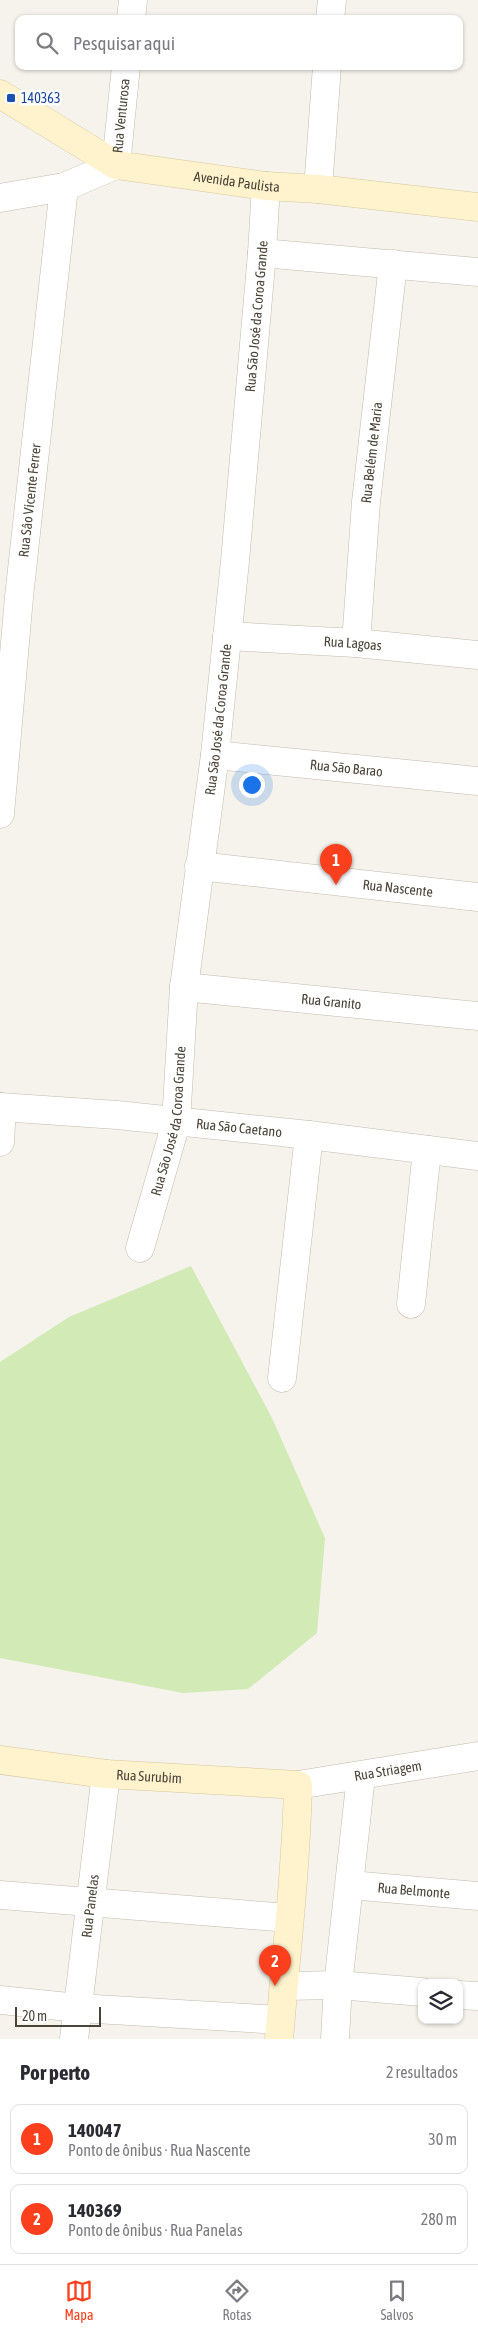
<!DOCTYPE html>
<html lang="pt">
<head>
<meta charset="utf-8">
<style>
	:root { --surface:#fff; --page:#f7f7f7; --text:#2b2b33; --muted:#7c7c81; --line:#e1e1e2; --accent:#fc3f1d }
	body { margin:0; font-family:"Asap Condensed",sans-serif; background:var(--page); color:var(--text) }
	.controls { position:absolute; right:15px; bottom:15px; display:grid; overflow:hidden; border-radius:10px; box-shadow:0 1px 4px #0004 }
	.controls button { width:45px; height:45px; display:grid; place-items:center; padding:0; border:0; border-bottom:1px solid var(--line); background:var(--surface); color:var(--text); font:25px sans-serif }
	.scale { position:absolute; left:15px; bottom:12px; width:86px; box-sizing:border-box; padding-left:5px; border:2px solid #4b4439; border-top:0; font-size:14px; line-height:18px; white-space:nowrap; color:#4b4439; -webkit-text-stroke:4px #fff; paint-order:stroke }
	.you { position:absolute; left:251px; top:784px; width:18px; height:18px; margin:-12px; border:4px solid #fff; border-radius:50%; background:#1a73e8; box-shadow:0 0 0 8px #1a73e833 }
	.badge { display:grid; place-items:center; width:32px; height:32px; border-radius:50%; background:var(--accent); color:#fff; font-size:16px; font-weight:700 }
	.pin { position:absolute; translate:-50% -41px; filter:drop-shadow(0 1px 2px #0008) }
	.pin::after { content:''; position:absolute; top:26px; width:18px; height:15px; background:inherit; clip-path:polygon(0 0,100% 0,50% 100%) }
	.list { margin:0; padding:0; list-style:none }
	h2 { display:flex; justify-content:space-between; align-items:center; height:65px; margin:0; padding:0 20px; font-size:21px }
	h2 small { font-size:16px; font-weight:400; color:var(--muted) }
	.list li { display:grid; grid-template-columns:32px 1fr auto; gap:15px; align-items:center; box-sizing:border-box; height:70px; margin:0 10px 10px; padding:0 10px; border:1px solid var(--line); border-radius:10px }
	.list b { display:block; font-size:19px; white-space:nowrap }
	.list p { margin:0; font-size:16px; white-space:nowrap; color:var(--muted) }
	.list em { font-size:16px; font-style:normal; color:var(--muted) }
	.icon { flex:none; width:28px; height:28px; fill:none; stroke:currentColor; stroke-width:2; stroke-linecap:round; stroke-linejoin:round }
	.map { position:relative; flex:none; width:478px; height:2039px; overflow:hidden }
	.search { position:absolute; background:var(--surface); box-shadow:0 1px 4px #0004; left:15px; right:15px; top:15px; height:55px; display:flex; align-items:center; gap:12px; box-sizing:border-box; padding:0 18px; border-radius:10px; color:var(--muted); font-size:19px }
	.sheet { height:225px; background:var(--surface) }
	nav { display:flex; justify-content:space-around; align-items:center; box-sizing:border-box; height:70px; border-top:1px solid var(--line); background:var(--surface); font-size:14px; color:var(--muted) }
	nav a { display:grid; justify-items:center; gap:2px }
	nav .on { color:var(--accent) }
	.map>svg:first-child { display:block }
</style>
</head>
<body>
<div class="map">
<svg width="478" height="2039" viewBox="0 0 478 2039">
	<rect width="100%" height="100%" fill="#f6f3ec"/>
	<polygon fill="#d2eab5" points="191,1266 272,1418 325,1538 317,1633 248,1689 183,1693 0,1658 0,1362 69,1317"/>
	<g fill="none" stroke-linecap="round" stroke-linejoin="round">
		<g stroke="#c2bbae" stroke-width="29">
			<g id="street">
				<polyline points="131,19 133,0"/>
				<polyline points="330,19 332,0"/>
				<polyline points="318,189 327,66"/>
				<path id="s1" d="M0 198 64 187 116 165 126 66"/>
				<polyline points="262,253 478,272"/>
				<path id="s2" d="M227 636 356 643 478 655"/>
				<path id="s3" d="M356 643 366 502 393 264"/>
				<path id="s4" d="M215 755 478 781"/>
				<path id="s5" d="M0 814 19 597 64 187"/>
				<path id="s6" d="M199 866 478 897"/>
				<path id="s7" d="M184 987 478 1016"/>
				<path id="s8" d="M0 1107 117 1115 309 1135 478 1156"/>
				<polyline points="0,1142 2,1107"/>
				<path id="s9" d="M140 1248 176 1123 184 987 215 755 235 561 262 253 266 186"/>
				<polyline points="411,1304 427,1150"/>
				<polyline points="282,1378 309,1135"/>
				<path id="s10" d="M298 1785 478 1756"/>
				<path id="s11" d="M350 1885 478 1896"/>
				<polyline points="0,1895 289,1918"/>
				<polyline points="285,1986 338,1985 422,1992"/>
				<polyline points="459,1995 478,1996"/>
				<polyline points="0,2000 78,2008 280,2020"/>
				<path id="s12" d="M74 2039 106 1774"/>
				<polyline points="335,2039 338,1985 361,1776"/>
			</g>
		</g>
		<g stroke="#d6c79b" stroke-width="29">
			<g id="secondary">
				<path id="s13" d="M0 94 116 165 266 186 318 189 478 207"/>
				<path id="s14" d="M0 1760 106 1774 298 1785C296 1870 286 1955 279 2039"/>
			</g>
		</g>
		<use href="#street" stroke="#fff" stroke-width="28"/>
		<use href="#secondary" stroke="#fff3cd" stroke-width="28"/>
	</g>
	<rect fill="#1a4fb4" stroke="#fff" stroke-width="2" x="6" y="93" width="10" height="10" rx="2.5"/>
	<g text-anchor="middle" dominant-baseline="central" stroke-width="5" stroke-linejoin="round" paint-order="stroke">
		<g font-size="14" fill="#164399" stroke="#fff" text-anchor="start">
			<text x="21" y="98">140363</text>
		</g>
		<g font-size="14" fill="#4b4439" stroke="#fff">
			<text stroke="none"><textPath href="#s1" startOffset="171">Rua Venturosa</textPath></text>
			<text stroke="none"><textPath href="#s13" startOffset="258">Avenida Paulista</textPath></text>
			<text stroke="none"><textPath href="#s9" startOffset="941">Rua São José da Coroa Grande</textPath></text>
			<text stroke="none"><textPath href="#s3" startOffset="191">Rua Belém de Maria</textPath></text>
			<text stroke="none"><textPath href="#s5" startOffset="315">Rua Sâo Vicente Ferrer</textPath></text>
			<text stroke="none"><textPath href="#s2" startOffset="126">Rua Lagoas</textPath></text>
			<text stroke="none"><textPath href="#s9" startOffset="536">Rua São José da Coroa Grande</textPath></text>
			<text stroke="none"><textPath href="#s4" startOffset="132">Rua São Barao</textPath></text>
			<text stroke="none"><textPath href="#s6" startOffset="200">Rua Nascente</textPath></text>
			<text stroke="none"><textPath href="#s7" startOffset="148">Rua Granito</textPath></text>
			<text stroke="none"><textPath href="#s9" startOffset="131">Rua São José da Coroa Grande</textPath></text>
			<text stroke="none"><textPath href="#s8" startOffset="240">Rua São Caetano</textPath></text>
			<text stroke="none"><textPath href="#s10" startOffset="91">Rua Striagem</textPath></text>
			<text stroke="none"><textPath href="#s14" startOffset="150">Rua Surubim</textPath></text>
			<text stroke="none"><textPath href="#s11" startOffset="64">Rua Belmonte</textPath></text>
			<text stroke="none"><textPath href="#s12" startOffset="134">Rua Panelas</textPath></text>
		</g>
	</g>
</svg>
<div class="controls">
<button><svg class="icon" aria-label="layers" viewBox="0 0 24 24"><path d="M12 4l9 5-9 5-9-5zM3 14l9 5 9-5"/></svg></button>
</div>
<div class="scale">20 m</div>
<div class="you"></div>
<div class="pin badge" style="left:336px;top:885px">1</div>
<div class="pin badge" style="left:275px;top:1986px">2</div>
<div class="search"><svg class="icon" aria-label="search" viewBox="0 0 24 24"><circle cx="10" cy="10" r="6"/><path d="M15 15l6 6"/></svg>Pesquisar aqui</div>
</div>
<section class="sheet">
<h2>Por perto<small>2 resultados</small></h2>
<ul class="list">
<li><span class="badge">1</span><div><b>140047</b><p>Ponto de ônibus · Rua Nascente</p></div><em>30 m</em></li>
<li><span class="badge">2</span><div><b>140369</b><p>Ponto de ônibus · Rua Panelas</p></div><em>280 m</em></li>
</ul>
</section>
<nav>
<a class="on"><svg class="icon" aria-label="map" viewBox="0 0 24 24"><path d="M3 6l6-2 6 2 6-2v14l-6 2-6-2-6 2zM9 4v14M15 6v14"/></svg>Mapa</a>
<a><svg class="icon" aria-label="directions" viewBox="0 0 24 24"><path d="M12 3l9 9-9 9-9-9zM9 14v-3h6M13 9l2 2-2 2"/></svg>Rotas</a>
<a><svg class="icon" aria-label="saved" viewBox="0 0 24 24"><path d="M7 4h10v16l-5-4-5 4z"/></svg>Salvos</a>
</nav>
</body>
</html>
